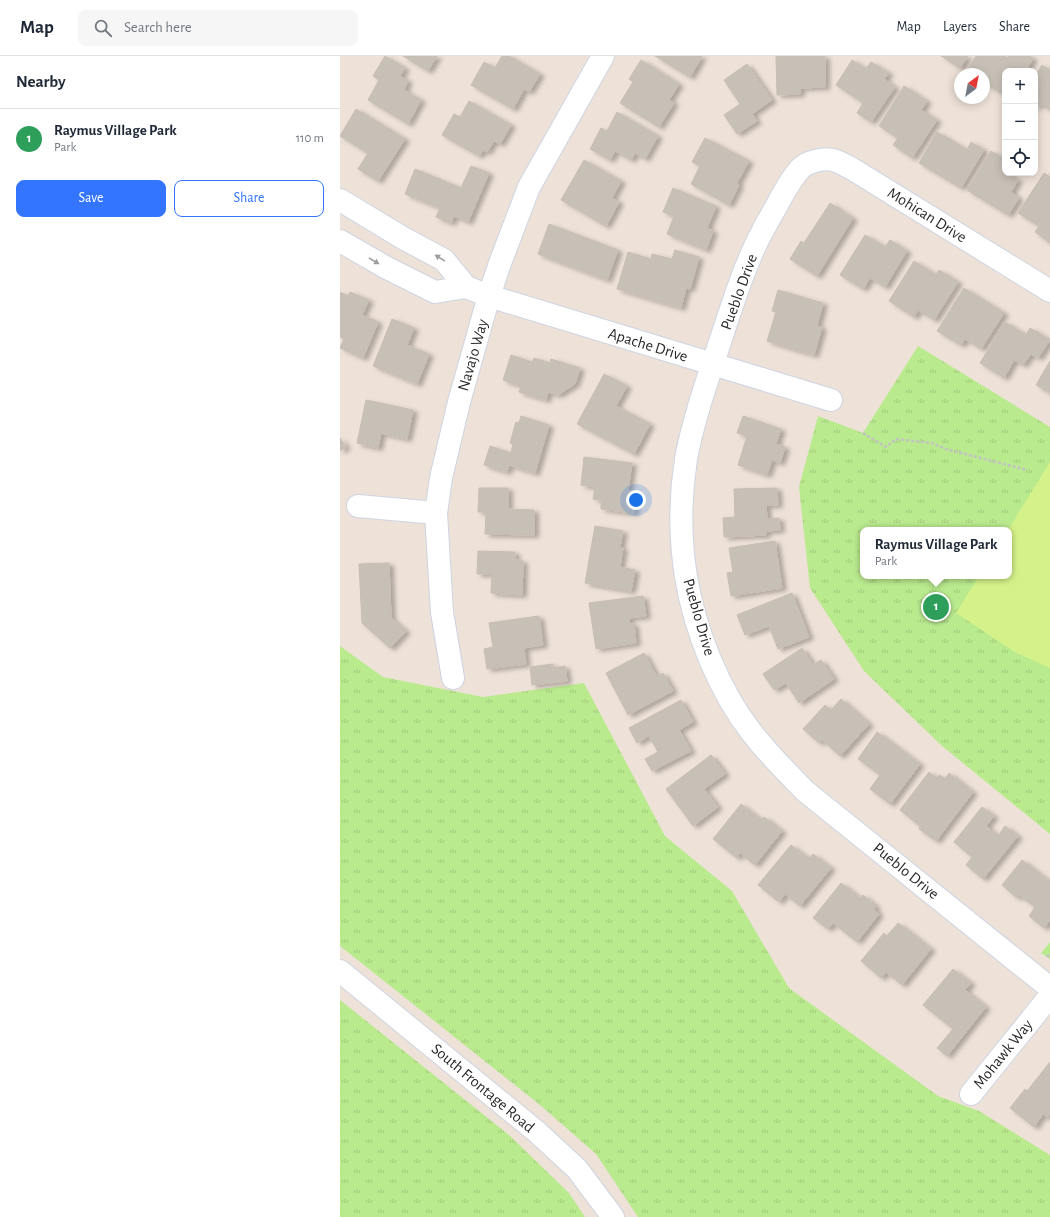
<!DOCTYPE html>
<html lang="en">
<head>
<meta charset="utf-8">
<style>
	:root { --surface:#fff; --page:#f6f6f7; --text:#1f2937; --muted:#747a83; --line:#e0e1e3; --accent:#3375ff }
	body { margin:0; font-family:"Alegreya Sans",sans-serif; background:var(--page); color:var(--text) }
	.controls { position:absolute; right:12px; top:12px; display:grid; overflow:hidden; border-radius:8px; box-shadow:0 2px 10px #0003 }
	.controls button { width:36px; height:36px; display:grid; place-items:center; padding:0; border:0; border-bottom:1px solid var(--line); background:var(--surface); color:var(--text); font:20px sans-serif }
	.compass { position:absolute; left:614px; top:12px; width:36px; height:36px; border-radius:50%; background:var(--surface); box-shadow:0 2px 10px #0003; rotate:32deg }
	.you { position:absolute; left:296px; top:444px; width:14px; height:14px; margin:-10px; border:3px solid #fff; border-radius:50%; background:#1a73e8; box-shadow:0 0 0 6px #1a73e833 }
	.badge { display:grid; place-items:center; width:26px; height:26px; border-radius:50%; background:var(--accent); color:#fff; font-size:13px; font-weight:700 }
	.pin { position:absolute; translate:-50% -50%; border:2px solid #fff; box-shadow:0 1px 4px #0006 }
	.popup { position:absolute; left:520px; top:471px; width:152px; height:52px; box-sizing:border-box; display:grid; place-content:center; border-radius:8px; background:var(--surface); filter:drop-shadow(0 1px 3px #0005); font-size:13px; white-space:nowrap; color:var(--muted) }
	.popup b { font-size:15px; color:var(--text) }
	.popup::after { content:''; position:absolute; left:50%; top:100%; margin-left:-8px; border:8px solid transparent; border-top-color:var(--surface) }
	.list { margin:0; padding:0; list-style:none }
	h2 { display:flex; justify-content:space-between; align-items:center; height:52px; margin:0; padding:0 16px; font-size:17px }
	h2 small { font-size:13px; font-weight:400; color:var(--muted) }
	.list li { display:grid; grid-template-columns:26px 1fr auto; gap:12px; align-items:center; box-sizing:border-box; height:60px; padding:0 16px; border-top:1px solid var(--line) }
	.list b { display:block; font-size:15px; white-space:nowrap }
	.list p { margin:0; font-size:13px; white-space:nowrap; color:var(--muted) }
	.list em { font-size:13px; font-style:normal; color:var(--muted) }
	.actions { display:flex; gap:8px; padding:12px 16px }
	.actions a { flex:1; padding:9px 0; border:1px solid var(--accent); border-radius:8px; text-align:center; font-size:14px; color:var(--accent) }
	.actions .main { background:var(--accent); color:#fff }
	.icon { flex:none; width:22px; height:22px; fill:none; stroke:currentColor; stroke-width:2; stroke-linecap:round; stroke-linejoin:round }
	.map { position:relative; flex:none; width:710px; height:1161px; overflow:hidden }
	header { display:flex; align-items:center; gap:24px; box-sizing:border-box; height:56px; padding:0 20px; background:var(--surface); border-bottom:1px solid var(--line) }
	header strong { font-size:19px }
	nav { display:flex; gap:22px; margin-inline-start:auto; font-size:14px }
	.search { width:280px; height:36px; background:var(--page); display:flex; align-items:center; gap:10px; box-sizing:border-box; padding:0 14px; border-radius:8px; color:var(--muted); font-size:15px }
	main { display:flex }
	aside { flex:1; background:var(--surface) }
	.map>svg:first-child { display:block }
</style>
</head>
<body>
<header>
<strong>Map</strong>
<div class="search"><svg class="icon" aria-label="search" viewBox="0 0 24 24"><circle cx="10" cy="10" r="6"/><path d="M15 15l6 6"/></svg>Search here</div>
<nav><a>Map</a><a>Layers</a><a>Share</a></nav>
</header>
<main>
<aside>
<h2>Nearby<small></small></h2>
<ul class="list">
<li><span class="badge" style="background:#2e9e5b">1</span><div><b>Raymus Village Park</b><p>Park</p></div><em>110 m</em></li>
</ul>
<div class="actions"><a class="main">Save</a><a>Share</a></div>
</aside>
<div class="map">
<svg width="710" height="1161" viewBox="0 0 710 1161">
	<defs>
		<pattern id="grass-tufts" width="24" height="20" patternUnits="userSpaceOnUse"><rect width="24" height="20" fill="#baea8e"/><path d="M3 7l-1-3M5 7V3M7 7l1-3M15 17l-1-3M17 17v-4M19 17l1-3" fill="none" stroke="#a0c97a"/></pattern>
		<filter id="shadow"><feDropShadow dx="4.5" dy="2.5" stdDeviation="2" flood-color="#0004"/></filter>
	</defs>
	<rect width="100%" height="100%" fill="#ede1d8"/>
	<g fill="url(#grass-tufts)" fill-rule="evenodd">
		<path d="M578 290 710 371V778L602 690 524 615 470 532 459 431 478 360 523 377ZM523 474H669V520H523Z"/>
		<polygon points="0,590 43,621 143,641 244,627 325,780 392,835 449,932 598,1040 639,1055 710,1099 710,1161 298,1161 256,1098 200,1049 0,890"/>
		<polygon points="710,886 710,903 701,897"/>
		<polygon points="0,944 169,1079 229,1137 245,1161 0,1161"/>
	</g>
	<polygon fill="#d4f289" points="710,406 710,612 675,596 616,557 639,520 669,520 669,474 668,474"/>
	<g fill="#c7c0b7" stroke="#c8bdb2" filter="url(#shadow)">
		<polygon points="45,0 65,12 60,20 68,25 64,34 81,44 68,68 28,44 39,24 33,20"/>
		<polygon points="63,0 97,0 88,15"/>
		<polygon points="162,0 169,0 200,18 189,36 184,33 173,53 131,29 144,6 155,12"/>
		<polygon points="315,0 362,0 350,21"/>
		<polygon points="436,0 485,0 485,31 460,32 460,38 437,39"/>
		<polygon points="601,0 628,0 620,12"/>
		<polygon points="636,0 664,0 668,2 669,0 690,0 693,2 686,15 665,15 665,39 644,27 644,18 630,18 626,16"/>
		<polygon points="301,4 339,28 329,44 334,47 319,71 280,47 293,26 289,23"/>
		<polygon points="512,4 526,13 531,6 549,17 544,23 555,31 531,66 517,57 523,47 496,29"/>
		<polygon points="407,8 432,44 412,58 417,65 397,78 384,59 400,48 384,24"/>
		<polygon points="702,9 710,14 710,54 699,47 695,53 695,20"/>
		<polygon points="564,30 587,45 581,54 597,64 572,102 553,89 558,82 539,70"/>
		<polygon points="129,45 171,69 160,88 154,85 147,96 143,94 139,100 102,79 114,58 120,61"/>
		<polygon points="16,53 65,83 38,125 18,113 28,97 0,80"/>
		<polygon points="277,56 318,80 305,103 295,97 291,104 275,95 270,104 250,93 261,72 267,75"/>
		<polygon points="597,76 627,94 631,86 644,94 621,132 579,107"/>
		<polygon points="365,82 409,105 397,127 399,129 389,149 351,128 360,110 352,106"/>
		<polygon points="651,95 665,104 665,117 671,117 670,119 678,124 671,136 679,142 668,159 627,134"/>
		<polygon points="244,104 281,125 272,142 279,146 266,170 221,144"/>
		<polygon points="131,110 149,117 128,166 114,160 111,167 96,161 100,152 65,138 75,113 121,132"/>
		<polygon points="704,117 710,121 710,187 695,176 699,170 678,157"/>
		<polygon points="333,132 376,150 367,172 373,175 366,194 327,178 334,160 323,156"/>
		<polygon points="490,147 513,162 477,220 450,203 461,185 464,187"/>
		<polygon points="209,168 278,194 267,224 198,198"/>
		<polygon points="525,179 545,191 550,184 567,195 545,231 530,222 523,233 500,219"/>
		<polygon points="335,194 359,201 350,233 346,232 341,252 277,233 288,196 311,203 312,198 332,203"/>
		<polygon points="574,205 596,219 599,214 618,226 594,264 578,254 574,261 549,245"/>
		<polygon points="624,232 664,257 641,293 625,283 621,289 597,275"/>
		<polygon points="438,234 483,247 477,270 482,271 474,299 427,285 436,256 432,255"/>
		<polygon points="0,236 8,240 10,236 29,244 22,259 38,266 23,302 0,292 4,283 0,281"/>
		<polygon points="52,263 74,272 67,289 89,298 77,328 33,310"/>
		<polygon points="665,266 686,279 690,272 710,284 698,302 691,298 683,309 674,304 664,322 640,307"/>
		<polygon points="171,299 192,306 194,302 210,307 211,303 240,312 235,328 218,339 208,336 206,344 179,336 181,330 163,324"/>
		<polygon points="710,305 710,337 696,329"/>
		<polygon points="264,318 287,330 276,350 310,368 294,398 237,368"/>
		<polygon points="26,344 73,354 67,383 41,377 38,392 17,387"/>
		<polygon points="181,360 209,369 195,417 169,409 167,416 144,409 150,390 171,397 173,388 170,387 176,366 179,367"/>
		<polygon points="403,360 441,373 436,388 445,391 440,407 432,404 427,419 398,409 407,380 397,377"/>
		<polygon points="0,382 6,391 0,395"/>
		<polygon points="244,401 292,407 288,435 296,436 294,457 261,453 261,444 253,443 255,431 241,429"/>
		<polygon points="139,432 168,432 168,453 194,454 194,479 145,478 146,456 138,456"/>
		<polygon points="437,432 438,449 426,449 427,463 439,462 440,474 426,475 426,479 384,481 383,462 395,461 394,433"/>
		<polygon points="255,470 283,475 280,491 283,492 280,511 295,514 291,535 245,527"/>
		<polygon points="435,485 442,532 391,540 387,517 393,516 389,492"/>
		<polygon points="138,495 175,496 175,504 183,505 182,539 151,537 152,518 137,518"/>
		<polygon points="49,507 51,562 66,575 50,592 22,567 19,508"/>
		<polygon points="452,537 469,581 438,593 429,570 405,579 397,559"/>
		<polygon points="303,540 306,560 289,562 289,568 294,568 296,587 256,593 249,547"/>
		<polygon points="199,560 203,589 184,592 186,608 147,613 144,593 153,591 149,567"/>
		<polygon points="462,592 473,609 481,604 494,623 459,647 446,627 434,634 423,618"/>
		<polygon points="304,597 317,621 323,617 333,635 288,659 266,617"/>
		<polygon points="213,608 213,612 225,610 227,625 192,629 190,611"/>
		<polygon points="501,643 529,668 500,700 482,684 479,687 463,673 485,649 491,654"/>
		<polygon points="341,644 353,666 339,674 351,695 312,715 305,703 318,696 309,680 297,687 289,672"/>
		<polygon points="537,676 580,708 550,748 530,733 540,719 518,703"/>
		<polygon points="371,699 385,718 364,733 378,751 353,770 326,733"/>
		<polygon points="589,716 597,722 600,719 605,723 609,717 633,736 596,785 579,773 580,770 560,754"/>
		<polygon points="401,748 421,764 424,761 442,775 415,809 400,797 397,802 373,783"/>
		<polygon points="642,751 654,760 646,770 658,780 665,770 678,780 643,823 626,809 632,801 614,786"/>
		<polygon points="451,789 469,803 473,798 491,812 460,850 445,838 439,846 418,829"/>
		<polygon points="682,804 710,826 710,864 704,872 689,860 695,851 679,839 677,842 662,829"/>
		<polygon points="501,827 521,843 523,839 536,850 534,853 539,858 517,886 493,867 488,873 473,862"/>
		<polygon points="558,867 591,893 562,929 546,916 541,922 521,905 544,877 547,880"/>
		<polygon points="613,913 631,927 625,934 646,951 607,1000 597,992 613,973 583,949"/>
		<polygon points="710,1006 710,1057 707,1062 703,1058 694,1071 670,1052 685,1033 687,1035"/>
	</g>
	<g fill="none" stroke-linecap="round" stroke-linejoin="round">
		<g stroke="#cdd5e3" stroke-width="24">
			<g id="minor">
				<path d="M0 144 63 182 104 204 126 231 149 240C263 275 377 309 491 344"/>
				<polyline points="0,185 47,212 95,236 126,231"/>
				<path d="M710 235 514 114C499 106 490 99 472 106 468 107 463 110 460 113 450 124 443 138 436 151 426 168 416 186 409 204 397 232 388 262 378 292 366 328 353 365 346 403 340 441 340 483 346 521 355 575 379 635 412 677 428 698 447 716 465 735L710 932"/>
				<polyline points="18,450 96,457"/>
				<polyline points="113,622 102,556 96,457 101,422 119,346 149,240 160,207 189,131 263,0"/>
				<polyline points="0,915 197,1076 237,1113 273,1161"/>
				<polyline points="631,1038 710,940"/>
			</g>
		</g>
		<g stroke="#c3c3c3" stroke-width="2.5" stroke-dasharray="3 2" stroke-linecap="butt">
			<polyline points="523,377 546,391 556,383 592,387 606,393 687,414"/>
			<polyline points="707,901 710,898"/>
		</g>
		<use href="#minor" stroke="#fff" stroke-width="22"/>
	</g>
	<defs><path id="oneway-solid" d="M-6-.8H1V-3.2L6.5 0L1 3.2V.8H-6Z"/></defs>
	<g fill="#9e9e9e">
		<use href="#oneway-solid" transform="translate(100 202) rotate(-148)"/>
		<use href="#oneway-solid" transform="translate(34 205) rotate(31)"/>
	</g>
	<g text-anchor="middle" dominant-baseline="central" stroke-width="3" stroke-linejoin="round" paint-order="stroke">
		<g font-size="16" fill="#282828" stroke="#fff">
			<text transform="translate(587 159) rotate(32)">Mohican Drive</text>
			<text transform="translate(399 236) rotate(-70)">Pueblo Drive</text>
			<text transform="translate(308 289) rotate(17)">Apache Drive</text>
			<text transform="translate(133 299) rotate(-74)">Navajo Way</text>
			<text transform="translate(359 561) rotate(74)">Pueblo Drive</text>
			<text transform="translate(566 815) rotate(39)">Pueblo Drive</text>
			<text transform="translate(663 998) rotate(-51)">Mohawk Way</text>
			<text transform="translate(143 1032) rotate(40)">South Frontage Road</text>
		</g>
	</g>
</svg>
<div class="controls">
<button>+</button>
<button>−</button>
<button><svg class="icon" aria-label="locate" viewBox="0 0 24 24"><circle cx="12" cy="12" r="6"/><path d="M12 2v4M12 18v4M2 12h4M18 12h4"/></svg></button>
</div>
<svg class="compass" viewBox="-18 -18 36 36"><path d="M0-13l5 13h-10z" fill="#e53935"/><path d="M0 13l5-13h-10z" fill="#747a83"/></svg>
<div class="you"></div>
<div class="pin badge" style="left:596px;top:551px;background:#2e9e5b">1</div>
<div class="popup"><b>Raymus Village Park</b>Park</div>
</div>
</main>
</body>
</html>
